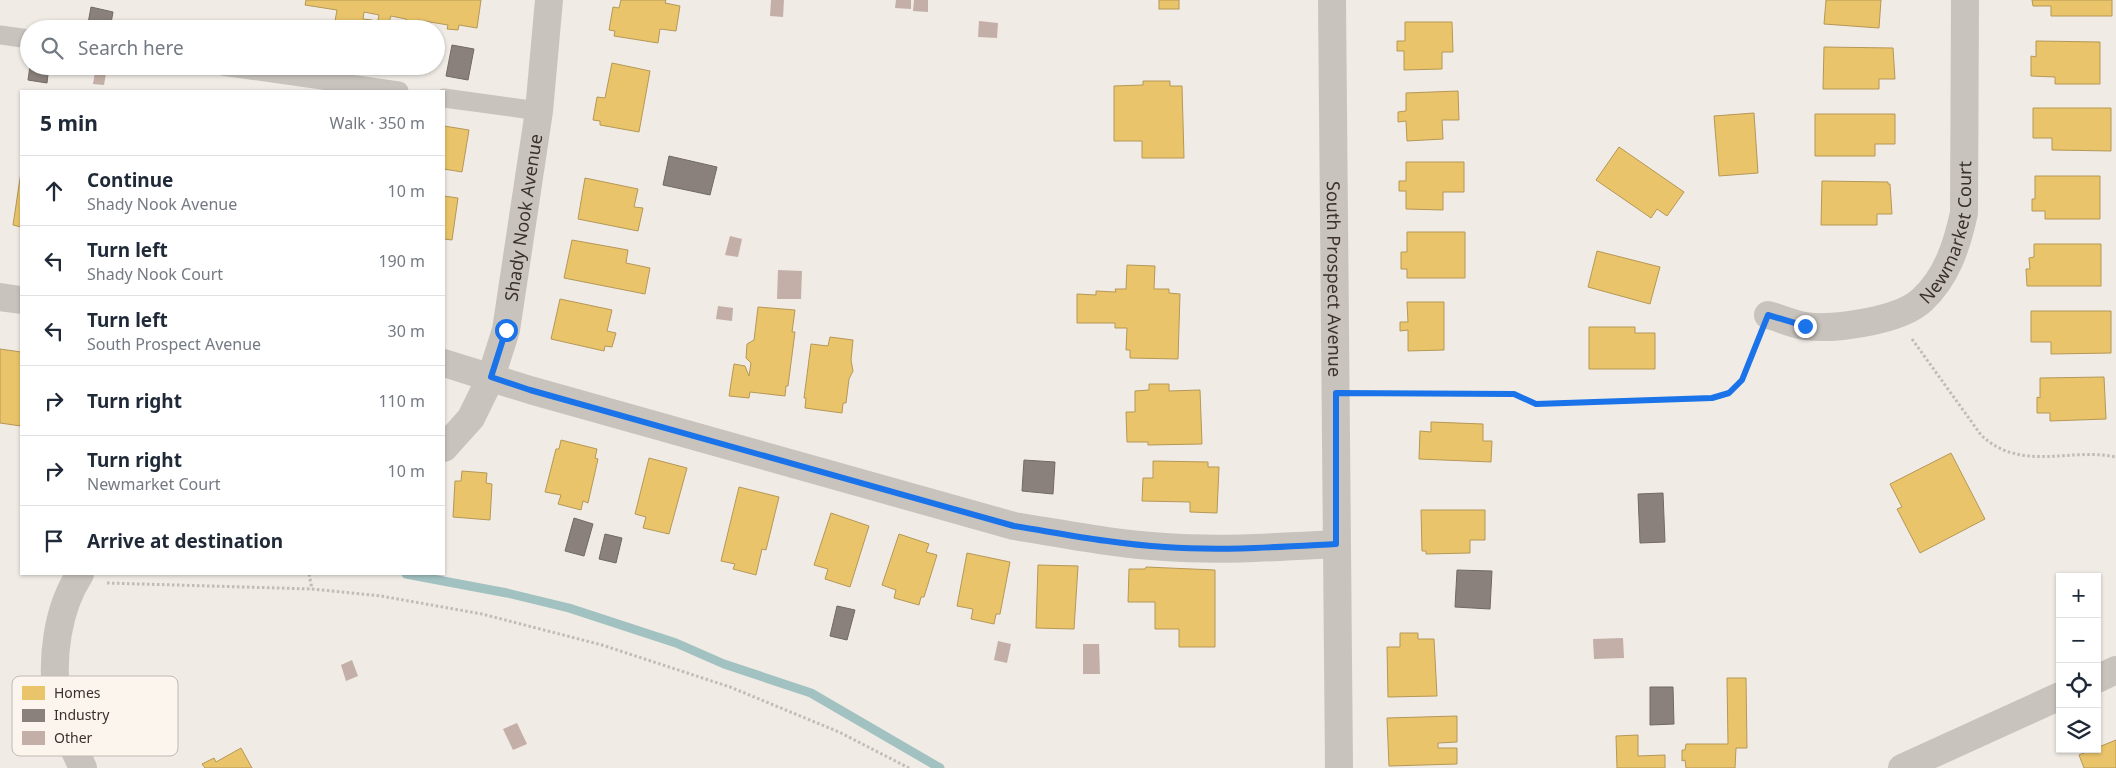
<!DOCTYPE html>
<html lang="en">
<head>
<meta charset="utf-8">
<style>
	:root { --surface:#fff; --page:#f2f2f3; --text:#1f2937; --muted:#747a83; --line:#e0e1e3 }
	body { margin:0; font-family:"Noto Sans",sans-serif; background:var(--page); color:var(--text) }
	.controls { position:absolute; right:15px; bottom:15px; display:grid; overflow:hidden; border-radius:0px; box-shadow:0 1px 4px #0004 }
	.controls button { width:45px; height:45px; display:grid; place-items:center; padding:0; border:0; border-bottom:1px solid var(--line); background:var(--surface); color:var(--text); font:25px sans-serif }
	.stop { position:absolute; width:15px; height:15px; margin:-11px; border:4px solid #1a73e8; border-radius:50%; background:#fff }
	.stop.end { background:#1a73e8; border-color:#fff; box-shadow:0 1px 5px #0008 }
	.list { margin:0; padding:0; list-style:none }
	h2 { display:flex; justify-content:space-between; align-items:center; height:65px; margin:0; padding:0 20px; font-size:21px }
	h2 small { font-size:16px; font-weight:400; color:var(--muted) }
	.list li { display:grid; grid-template-columns:32px 1fr auto; gap:15px; align-items:center; box-sizing:border-box; height:70px; padding:0 20px; border-top:1px solid var(--line) }
	.list b { display:block; font-size:19px; white-space:nowrap }
	.list p { margin:0; font-size:16px; white-space:nowrap; color:var(--muted) }
	.list em { font-size:16px; font-style:normal; color:var(--muted) }
	.icon { flex:none; width:28px; height:28px; fill:none; stroke:currentColor; stroke-width:2; stroke-linecap:round; stroke-linejoin:round }
	.map { position:relative; flex:none; width:2116px; height:768px; overflow:hidden }
	.search { position:absolute; background:var(--surface); box-shadow:0 1px 4px #0004; left:20px; top:20px; width:425px; height:55px; display:flex; align-items:center; gap:12px; box-sizing:border-box; padding:0 18px; border-radius:28px; color:var(--muted); font-size:19px }
	.panel { position:absolute; background:var(--surface); box-shadow:0 1px 4px #0004; left:20px; top:90px; width:425px; height:485px; border-radius:0px }
	.map>svg:first-child { display:block }
</style>
</head>
<body>
<div class="map">
<svg width="2116" height="768" viewBox="0 0 2116 768">
	<rect width="100%" height="100%" fill="#f0ebe5"/>
	<g fill="#e9c46a" stroke="#b59857">
		<polygon points="306,0 481,0 477,28 459,25 458,30 447,29 448,25 418,20 417,26 406,25 406,19 391,16 389,22 378,20 379,15 364,12 363,19 372,20 371,29 360,28 361,24 335,21 337,10 305,5"/>
		<polygon points="621,0 666,0 665,3 680,6 676,31 660,29 658,43 614,36 615,31 609,30 613,7 619,8"/>
		<rect x="1159" y="0" width="20" height="9"/>
		<polygon points="1826,0 1881,0 1879,28 1824,24"/>
		<polygon points="2032,0 2112,0 2112,16 2051,16 2051,6 2033,6"/>
		<polygon points="1405,22 1452,22 1453,52 1442,52 1442,69 1404,70 1404,51 1397,51 1397,41 1405,41"/>
		<polygon points="2036,41 2100,42 2100,84 2055,84 2055,77 2031,76 2031,56 2036,57"/>
		<polygon points="1824,47 1893,48 1895,79 1879,79 1879,89 1823,89"/>
		<polygon points="612,63 650,71 639,132 600,125 600,121 593,120 597,97 605,98"/>
		<polygon points="1143,81 1170,81 1170,86 1182,86 1184,158 1142,158 1142,141 1114,141 1114,86 1143,85"/>
		<polygon points="1458,91 1459,120 1442,120 1443,139 1407,141 1406,121 1398,122 1398,112 1406,111 1406,93"/>
		<polygon points="2033,108 2111,108 2111,151 2052,150 2052,138 2033,138"/>
		<polygon points="1754,113 1758,173 1719,176 1714,116"/>
		<polygon points="1815,114 1895,114 1895,144 1875,144 1875,156 1815,156"/>
		<polygon points="444,126 469,130 462,172 444,169"/>
		<polygon points="1619,147 1684,192 1667,216 1657,209 1651,218 1596,180"/>
		<polygon points="1406,162 1464,162 1464,192 1443,192 1443,210 1406,209 1406,191 1399,191 1399,181 1406,181"/>
		<polygon points="21,172 21,227 13,225"/>
		<polygon points="2035,176 2100,176 2100,219 2045,219 2045,211 2032,211 2032,199 2035,199"/>
		<polygon points="585,178 638,189 634,207 643,208 638,231 578,219"/>
		<polygon points="1822,181 1888,182 1888,184 1890,184 1892,214 1877,214 1877,225 1821,225"/>
		<polygon points="444,196 458,198 452,240 444,239"/>
		<polygon points="1407,232 1465,232 1465,278 1407,278 1407,269 1401,269 1401,252 1407,252"/>
		<polygon points="572,240 628,250 626,263 650,268 645,294 564,278"/>
		<polygon points="2034,244 2101,244 2101,286 2027,286 2026,269 2030,269 2029,258 2034,257"/>
		<polygon points="1597,251 1660,267 1650,304 1588,287"/>
		<polygon points="1127,265 1155,266 1154,289 1169,289 1169,293 1180,294 1178,359 1130,358 1130,350 1126,350 1127,328 1115,328 1115,323 1077,323 1077,294 1096,295 1096,291 1116,292 1115,289 1126,289"/>
		<polygon points="560,299 612,310 607,331 616,333 612,347 605,346 604,351 551,339"/>
		<polygon points="1407,302 1444,302 1444,350 1408,351 1408,330 1400,331 1400,322 1408,322"/>
		<polygon points="758,307 795,310 792,332 795,332 788,386 786,386 785,396 750,392 749,398 729,396 734,364 745,366 749,376 751,363 746,358 747,344 754,340"/>
		<polygon points="2031,311 2111,311 2111,353 2051,354 2051,342 2031,342"/>
		<polygon points="1589,327 1635,327 1635,333 1655,333 1655,369 1589,369"/>
		<polygon points="830,337 853,340 851,360 853,371 849,379 846,403 843,403 842,413 805,408 806,398 804,398 811,344 828,346"/>
		<polygon points="0,349 21,352 21,426 0,423"/>
		<polygon points="2104,377 2106,419 2050,421 2050,413 2037,413 2037,397 2040,398 2040,378"/>
		<polygon points="1149,384 1169,384 1169,391 1200,390 1202,444 1148,445 1148,442 1127,442 1126,412 1135,412 1135,391 1149,390"/>
		<polygon points="1431,422 1483,424 1483,441 1492,441 1491,462 1419,459 1420,431 1431,432"/>
		<polygon points="561,440 597,449 595,458 598,459 588,503 583,501 581,510 558,504 561,495 545,492 556,449 559,449"/>
		<polygon points="1951,453 1985,519 1920,553 1897,509 1902,507 1890,484"/>
		<polygon points="649,458 687,468 669,534 643,528 646,517 635,514"/>
		<polygon points="1153,461 1208,462 1208,467 1219,467 1217,513 1190,512 1190,502 1142,501 1143,478 1153,478"/>
		<polygon points="462,471 487,473 486,483 492,484 490,520 453,517 455,481 461,481"/>
		<polygon points="739,487 779,497 766,550 762,549 756,575 733,569 735,564 721,561"/>
		<polygon points="1421,510 1485,510 1485,540 1470,540 1470,553 1426,554 1426,551 1422,551"/>
		<polygon points="831,513 869,526 850,587 825,579 828,569 814,565"/>
		<polygon points="899,534 929,544 926,552 937,555 924,597 921,597 919,605 894,598 896,590 882,585"/>
		<polygon points="967,553 1010,562 1000,614 996,614 994,624 971,619 973,609 957,606"/>
		<polygon points="1038,565 1078,566 1074,629 1036,628"/>
		<polygon points="1146,567 1215,570 1215,647 1179,647 1179,629 1155,629 1155,602 1128,602 1129,569 1145,569"/>
		<polygon points="1400,633 1418,633 1418,639 1434,639 1437,696 1388,697 1387,647 1400,647"/>
		<polygon points="1727,678 1746,678 1747,748 1736,748 1735,768 1686,768 1685,760 1682,761 1682,750 1685,750 1686,744 1728,744"/>
		<polygon points="1457,716 1457,742 1438,743 1438,748 1457,748 1457,764 1389,766 1387,718"/>
		<polygon points="1638,735 1638,756 1665,755 1665,768 1617,768 1616,736"/>
		<polygon points="2116,740 2116,768 2084,768 2079,755"/>
		<polygon points="241,748 252,768 205,768 202,764 214,758 216,762"/>
	</g>
	<g fill="#8a817c" stroke="#726964">
		<polygon points="91,7 113,12 110,29 87,29"/>
		<polygon points="452,45 474,49 468,80 446,76"/>
		<polygon points="30,66 49,66 47,83 28,80"/>
		<polygon points="669,156 717,167 710,195 663,185"/>
		<polygon points="1024,460 1055,462 1053,494 1022,491"/>
		<polygon points="1663,493 1665,542 1640,543 1638,494"/>
		<polygon points="574,518 593,524 584,556 565,551"/>
		<polygon points="605,534 622,538 616,563 599,559"/>
		<polygon points="1457,570 1492,571 1490,609 1455,607"/>
		<polygon points="837,606 855,610 847,640 830,636"/>
		<polygon points="1650,687 1673,687 1674,724 1650,725"/>
	</g>
	<g fill="none" stroke-linecap="round" stroke-linejoin="round">
		<polyline stroke="#a1c2c1" stroke-width="9" points="406,574 507,593 569,608 676,643 724,664 811,693 940,768"/>
	</g>
	<g fill="#c3afa7">
		<polygon points="771,0 784,0 783,17 770,16"/>
		<polygon points="896,0 911,0 911,9 895,8"/>
		<polygon points="914,0 928,0 928,12 913,11"/>
		<polygon points="979,21 998,23 997,38 978,37"/>
		<polygon points="96,66 107,67 104,85 93,84"/>
		<polygon points="730,236 742,239 738,257 725,255"/>
		<polygon points="778,270 802,271 801,299 777,299"/>
		<polygon points="718,306 733,308 732,321 716,319"/>
		<polygon points="1623,638 1624,658 1594,659 1593,639"/>
		<polygon points="998,641 1011,644 1007,663 994,660"/>
		<polygon points="1083,644 1099,644 1100,674 1083,674"/>
		<polygon points="352,660 358,676 346,681 341,665"/>
		<polygon points="517,723 527,744 513,750 503,729"/>
	</g>
	<g fill="none" stroke-linecap="round" stroke-linejoin="round">
		<g stroke="#c2bbb6" stroke-width="3" stroke-dasharray="2.5 2.5" stroke-linecap="butt">
			<path d="M1912 339 1981 435C2021 473 2069 447 2116 457"/>
			<path d="M1364 393 1513 394 1536 404 1712 398C1746 388 1746 372 1758 341"/>
			<polyline points="309,574 312,589"/>
			<polyline points="107,583 312,589 381,596 482,614 602,645 730,687 839,732 909,768"/>
		</g>
		<g stroke="#c9c3be" stroke-width="19">
			<polyline points="0,35 29,39"/>
			<polyline points="222,66 399,91"/>
			<polyline points="444,98 539,111"/>
		</g>
		<g stroke="#c9c3be" stroke-width="28">
			<path id="s1" d="M1332 0 1339 768"/>
			<polyline points="0,297 21,300"/>
			<path id="s2" d="M1768 315C1780 318 1792 324 1805 326 1833 330 1900 321 1922 300 1947 277 1957 245 1964 213L1965 0"/>
			<path d="M444 363 530 390 1014 526C1064 534 1114 544 1165 547 1222 551 1279 547 1336 544"/>
			<path id="s3" d="M444 448 471 418 491 377 506 330 539 111 549 0"/>
			<path d="M80 574C57 609 51 659 57 700 60 721 74 749 83 768"/>
			<polyline points="2097,679 2116,670"/>
			<polyline points="1902,768 2060,696"/>
		</g>
	</g>
	<g fill="none" stroke-linecap="round" stroke-linejoin="round">
		<path stroke="#1a73e8" stroke-width="6" d="M506 330 491 377 530 390 1014 526C1064 534 1114 544 1165 547 1222 551 1279 547 1336 544V393L1514 394 1536 404 1712 398 1729 393 1742 380 1768 315 1805 326"/>
	</g>
	<g text-anchor="middle" dominant-baseline="central" stroke-width="5" stroke-linejoin="round" paint-order="stroke">
		<g font-size="18" fill="#3b302b" stroke="#fbf5ee">
			<text stroke="none"><textPath href="#s3" startOffset="249">Shady Nook Avenue</textPath></text>
			<text stroke="none"><textPath href="#s2" startOffset="236">Newmarket Court</textPath></text>
			<text stroke="none"><textPath href="#s1" startOffset="279">South Prospect Avenue</textPath></text>
		</g>
	</g>
	<rect x="12" y="676" width="166" height="80" rx="8" fill="#fbf5ee" stroke="#c1bab4" stroke-width="1"/>
	<rect x="22" y="686" width="23" height="14" fill="#e9c46a"/>
	<rect x="22" y="709" width="23" height="13" fill="#8a817c"/>
	<rect x="22" y="731" width="23" height="14" fill="#c3afa7"/>
	<g font-size="14" fill="#3b302b">
		<text x="54" y="698">Homes</text>
		<text x="54" y="720">Industry</text>
		<text x="54" y="743">Other</text>
	</g>
</svg>
<div class="controls">
<button>+</button>
<button>−</button>
<button><svg class="icon" aria-label="locate" viewBox="0 0 24 24"><circle cx="12" cy="12" r="6"/><path d="M12 2v4M12 18v4M2 12h4M18 12h4"/></svg></button>
<button><svg class="icon" aria-label="layers" viewBox="0 0 24 24"><path d="M12 4l9 5-9 5-9-5zM3 14l9 5 9-5"/></svg></button>
</div>
<div class="stop" style="left:506px;top:330px"></div>
<div class="stop end" style="left:1805px;top:326px"></div>
<div class="search"><svg class="icon" aria-label="search" viewBox="0 0 24 24"><circle cx="10" cy="10" r="6"/><path d="M15 15l6 6"/></svg>Search here</div>
<section class="panel">
<h2>5 min<small>Walk · 350 m</small></h2>
<ul class="list">
<li><svg class="icon" aria-label="ahead" viewBox="0 0 24 24"><path d="M12 20V5M6 11l6-6 6 6"/></svg><div><b>Continue</b><p>Shady Nook Avenue</p></div><em>10 m</em></li>
<li><svg class="icon" aria-label="left" viewBox="0 0 24 24"><path d="M17 20v-9H6M10 6l-5 5 5 5"/></svg><div><b>Turn left</b><p>Shady Nook Court</p></div><em>190 m</em></li>
<li><svg class="icon" aria-label="left" viewBox="0 0 24 24"><path d="M17 20v-9H6M10 6l-5 5 5 5"/></svg><div><b>Turn left</b><p>South Prospect Avenue</p></div><em>30 m</em></li>
<li><svg class="icon" aria-label="right" viewBox="0 0 24 24"><path d="M7 20v-9h11M14 6l5 5-5 5"/></svg><div><b>Turn right</b></div><em>110 m</em></li>
<li><svg class="icon" aria-label="right" viewBox="0 0 24 24"><path d="M7 20v-9h11M14 6l5 5-5 5"/></svg><div><b>Turn right</b><p>Newmarket Court</p></div><em>10 m</em></li>
<li><svg class="icon" aria-label="arrive" viewBox="0 0 24 24"><path d="M6 21V4h12l-3 4 3 4H6"/></svg><div><b>Arrive at destination</b></div></li>
</ul>
</section>
</div>
</body>
</html>
